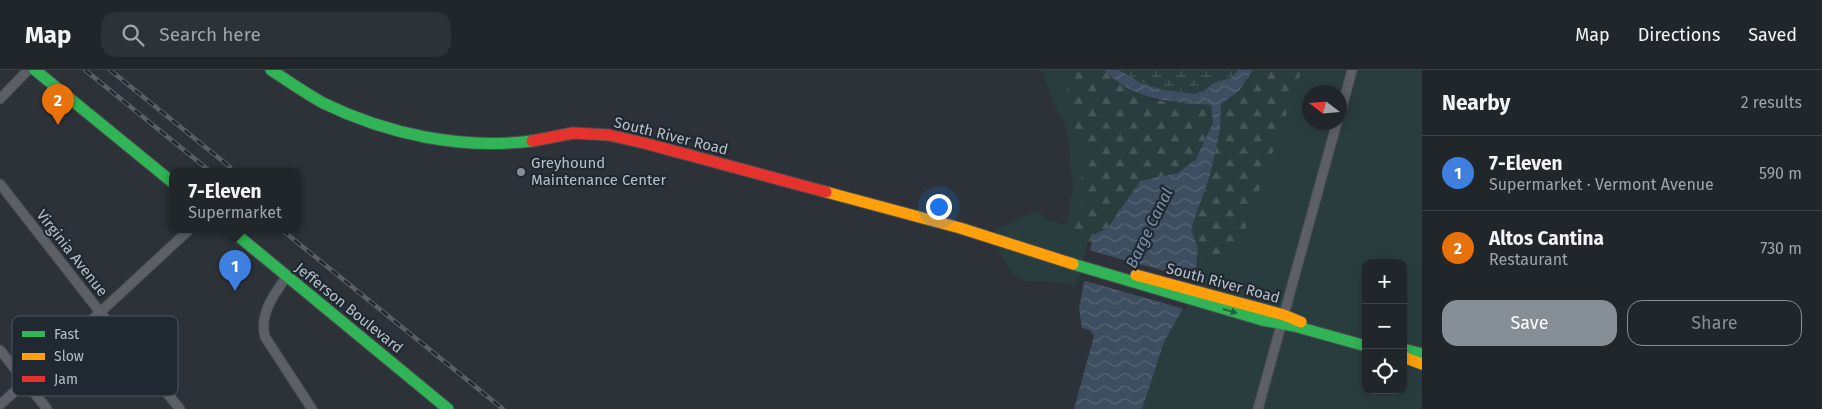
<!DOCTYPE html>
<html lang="en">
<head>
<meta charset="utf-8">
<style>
	:root { --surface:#21262a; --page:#2d3236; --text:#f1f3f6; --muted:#a2a5a8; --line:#3e4347; --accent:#868e96 }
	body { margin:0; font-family:"Fira Sans",sans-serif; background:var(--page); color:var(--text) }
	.controls { position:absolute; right:15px; bottom:15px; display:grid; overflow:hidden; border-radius:10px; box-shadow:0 2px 12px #0003 }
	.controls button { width:45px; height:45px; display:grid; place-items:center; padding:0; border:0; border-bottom:1px solid var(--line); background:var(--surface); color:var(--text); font:25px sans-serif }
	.compass { position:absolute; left:1302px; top:15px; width:45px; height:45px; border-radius:50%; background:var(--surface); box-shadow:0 2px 12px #0003; rotate:286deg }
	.you { position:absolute; left:938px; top:136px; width:18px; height:18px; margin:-12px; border:4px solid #fff; border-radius:50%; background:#1a73e8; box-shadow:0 0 0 8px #1a73e833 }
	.badge { display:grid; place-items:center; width:32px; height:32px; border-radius:50%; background:var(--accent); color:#fff; font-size:16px; font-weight:700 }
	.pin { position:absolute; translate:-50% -41px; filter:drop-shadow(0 1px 2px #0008) }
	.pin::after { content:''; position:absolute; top:26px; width:18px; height:15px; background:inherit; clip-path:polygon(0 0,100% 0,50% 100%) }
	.popup { position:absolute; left:169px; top:98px; width:132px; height:65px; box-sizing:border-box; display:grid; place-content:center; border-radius:10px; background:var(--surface); filter:drop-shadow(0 1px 4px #0005); font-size:16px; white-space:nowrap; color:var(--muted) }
	.popup b { font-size:19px; color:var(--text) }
	.popup::after { content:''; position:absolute; left:50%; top:100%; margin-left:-10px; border:10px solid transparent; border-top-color:var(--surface) }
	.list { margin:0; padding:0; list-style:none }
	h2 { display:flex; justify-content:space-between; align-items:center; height:65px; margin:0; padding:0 20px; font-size:21px }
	h2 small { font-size:16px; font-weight:400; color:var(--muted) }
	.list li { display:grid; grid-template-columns:32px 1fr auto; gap:15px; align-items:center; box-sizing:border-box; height:75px; padding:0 20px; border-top:1px solid var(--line) }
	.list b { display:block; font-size:19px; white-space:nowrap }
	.list p { margin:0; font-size:16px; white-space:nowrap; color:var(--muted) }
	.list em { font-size:16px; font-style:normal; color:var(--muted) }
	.actions { display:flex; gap:10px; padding:15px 20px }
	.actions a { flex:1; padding:11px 0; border:1px solid var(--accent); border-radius:15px; text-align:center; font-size:18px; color:var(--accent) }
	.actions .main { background:var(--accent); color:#fff }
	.icon { flex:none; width:28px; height:28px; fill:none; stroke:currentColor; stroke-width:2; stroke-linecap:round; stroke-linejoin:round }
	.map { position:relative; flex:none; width:1422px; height:339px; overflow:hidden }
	header { display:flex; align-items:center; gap:30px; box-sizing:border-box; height:70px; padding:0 25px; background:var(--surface); border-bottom:1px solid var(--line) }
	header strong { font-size:24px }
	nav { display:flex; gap:28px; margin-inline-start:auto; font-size:18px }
	.search { width:350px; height:45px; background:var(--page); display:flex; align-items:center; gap:12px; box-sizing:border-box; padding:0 18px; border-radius:15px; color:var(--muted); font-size:19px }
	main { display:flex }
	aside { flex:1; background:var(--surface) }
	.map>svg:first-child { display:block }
</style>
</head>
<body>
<header>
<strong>Map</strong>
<div class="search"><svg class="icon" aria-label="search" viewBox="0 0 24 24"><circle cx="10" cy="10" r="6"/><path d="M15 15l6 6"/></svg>Search here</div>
<nav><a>Map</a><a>Directions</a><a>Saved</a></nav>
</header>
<main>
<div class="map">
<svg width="1422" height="339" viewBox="0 0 1422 339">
	<defs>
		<pattern id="forest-firs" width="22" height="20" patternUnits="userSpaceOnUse" patternTransform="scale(1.25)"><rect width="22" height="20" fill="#2a3d3e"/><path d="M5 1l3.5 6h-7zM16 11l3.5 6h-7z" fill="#475758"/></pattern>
		<pattern id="wetland-marsh" width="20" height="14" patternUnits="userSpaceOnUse" patternTransform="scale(1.25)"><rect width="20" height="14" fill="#2a3d3e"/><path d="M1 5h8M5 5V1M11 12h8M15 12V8" fill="none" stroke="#475758"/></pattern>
		<pattern id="water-waves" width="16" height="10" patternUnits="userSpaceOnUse" patternTransform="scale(1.25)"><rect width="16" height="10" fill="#3c4e60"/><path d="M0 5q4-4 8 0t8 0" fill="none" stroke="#566675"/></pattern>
	</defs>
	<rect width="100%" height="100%" fill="#2c3238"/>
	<g fill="#2a3d3e" fill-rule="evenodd">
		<polygon points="1041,0 1063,0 1072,41 1072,69 1084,83 1080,121 1082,137 1089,148 1079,146 1073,150 1070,158 1080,170 1088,172 1076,216 1056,212 1025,211 1012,203 998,180 996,160 1037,140 1048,150 1067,155 1073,116 1068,69 1065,54 1054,35"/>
		<path d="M1302 0H1422V339H1142L1164 271 1194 218 1197 190 1235 189ZM1310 22H1340V52H1310ZM1366 193H1403V320H1366Z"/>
	</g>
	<g fill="url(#forest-firs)">
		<path d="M1063 0H1104L1133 22 1155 30 1211 35 1213 53 1196 89 1178 103 1140 111 1108 158 1094 165 1092 173 1080 170 1072 166C1069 150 1073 146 1088 148L1082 137 1080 121 1084 83 1072 69V41Z"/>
		<polygon points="1253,0 1302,0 1235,189 1197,190 1198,178 1191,159 1210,105 1220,60 1221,34 1239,21"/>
	</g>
	<polygon fill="url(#wetland-marsh)" points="1119,0 1238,0 1231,8 1213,13 1206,20 1194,25 1164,20 1142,14"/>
	<path fill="url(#water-waves)" d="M1104 0H1119L1142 14 1164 20 1194 24 1206 20 1213 13 1231 8 1238 0H1253L1239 21 1221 34 1220 60 1210 105 1191 159 1198 178 1194 218 1164 272 1142 339H1074L1094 266 1091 261 1082 258 1079 239 1093 165 1108 158 1140 111 1178 103 1196 89 1213 53 1211 35C1168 31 1137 32 1104 0Z"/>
	<polygon fill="#2c3238" points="1088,180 1197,210 1196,219 1185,239 1082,210"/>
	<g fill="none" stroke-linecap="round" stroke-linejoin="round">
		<g stroke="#4a4e53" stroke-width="11">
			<g id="street">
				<polyline points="0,29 28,0"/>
				<polyline points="1340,45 1352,0"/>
				<polyline points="0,114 100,242 180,339"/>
				<path d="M287 206C274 224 259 244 265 267L312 339"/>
				<polyline points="0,280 47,339"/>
				<polyline points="0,335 189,160"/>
				<polyline points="1258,339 1337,52"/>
			</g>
		</g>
		<g stroke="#4a4e53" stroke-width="13">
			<g id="fast">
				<polyline points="35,0 172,112"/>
				<path d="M271 0C288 11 305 23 323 33 387 64 461 80 532 71"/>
				<polyline points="231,160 448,339"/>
				<polyline points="1073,194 1262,250 1294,256 1366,276"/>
				<polyline points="1403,279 1422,284"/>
			</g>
		</g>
		<g stroke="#4a4e53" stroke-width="13">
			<g id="slow">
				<polyline points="826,122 960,158 1073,194"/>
				<polyline points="1136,205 1284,245 1301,252"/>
				<polyline points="1403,287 1422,294"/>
			</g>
		</g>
		<g stroke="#4a4e53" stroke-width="13">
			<polyline id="jam" points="532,71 573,63 609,65 644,73 826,122"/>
		</g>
		<use href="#street" stroke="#5c6066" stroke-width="9"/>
		<use href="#fast" stroke="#30b455" stroke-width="11"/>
		<use href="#slow" stroke="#ff9f0a" stroke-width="11"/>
		<use href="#jam" stroke="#e5322d" stroke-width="11"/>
		<g stroke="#5a5f64" stroke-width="4.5">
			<g id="rail">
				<polyline points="85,0 211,102"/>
				<polyline points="110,0 230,97"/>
				<polyline points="282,160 503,339"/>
			</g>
		</g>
		<use href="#rail" stroke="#202932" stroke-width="2.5" stroke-dasharray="8" stroke-linecap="butt"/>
	</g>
	<defs><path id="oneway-solid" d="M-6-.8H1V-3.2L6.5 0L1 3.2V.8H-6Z" transform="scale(1.25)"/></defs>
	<use fill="#266140" href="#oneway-solid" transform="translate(1230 241) rotate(16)"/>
	<circle fill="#868e96" stroke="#202932" stroke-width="2" cx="521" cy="102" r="5"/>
	<g text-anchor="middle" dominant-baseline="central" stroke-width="4.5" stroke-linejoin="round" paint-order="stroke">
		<g font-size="15" fill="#b7bfc8" stroke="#202932">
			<text transform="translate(671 66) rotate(14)">South River Road</text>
			<text transform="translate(72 183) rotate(52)">Virginia Avenue</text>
			<text transform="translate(1223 213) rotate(15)">South River Road</text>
			<text transform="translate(349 238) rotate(39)">Jefferson Boulevard</text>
		</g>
		<g font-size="15" fill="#b7bfc8" stroke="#202932" text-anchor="start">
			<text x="531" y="93">Greyhound<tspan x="531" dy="17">Maintenance Center</tspan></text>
		</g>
		<g font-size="16" font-style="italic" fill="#7a92a9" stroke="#202932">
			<text transform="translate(1149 158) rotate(-64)">Barge Canal</text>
		</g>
	</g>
	<rect x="12" y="246" width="166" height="80" rx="8" fill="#202932" stroke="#4d565f" stroke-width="1"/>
	<rect x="22" y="261" width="23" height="6" fill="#30b455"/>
	<rect x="22" y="283" width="23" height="7" fill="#ff9f0a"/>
	<rect x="22" y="306" width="23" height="6" fill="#e5322d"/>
	<g font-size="14" fill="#b7bfc8">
		<text x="54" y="269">Fast</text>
		<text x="54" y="291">Slow</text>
		<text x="54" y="314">Jam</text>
	</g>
</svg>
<div class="controls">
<button>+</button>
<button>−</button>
<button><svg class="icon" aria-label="locate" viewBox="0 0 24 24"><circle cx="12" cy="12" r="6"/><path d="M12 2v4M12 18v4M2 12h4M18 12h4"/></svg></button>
</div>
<svg class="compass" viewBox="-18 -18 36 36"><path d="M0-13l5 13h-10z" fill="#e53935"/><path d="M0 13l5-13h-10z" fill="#a2a5a8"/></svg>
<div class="you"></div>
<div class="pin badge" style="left:235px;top:221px;background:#3f7fe0">1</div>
<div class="popup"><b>7-Eleven</b>Supermarket</div>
<div class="pin badge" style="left:58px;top:55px;background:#e8710a">2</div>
</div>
<aside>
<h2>Nearby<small>2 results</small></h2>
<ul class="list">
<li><span class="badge" style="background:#3f7fe0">1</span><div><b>7-Eleven</b><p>Supermarket · Vermont Avenue</p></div><em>590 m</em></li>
<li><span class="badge" style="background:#e8710a">2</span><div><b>Altos Cantina</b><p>Restaurant</p></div><em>730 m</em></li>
</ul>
<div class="actions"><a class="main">Save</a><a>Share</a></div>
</aside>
</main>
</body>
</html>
